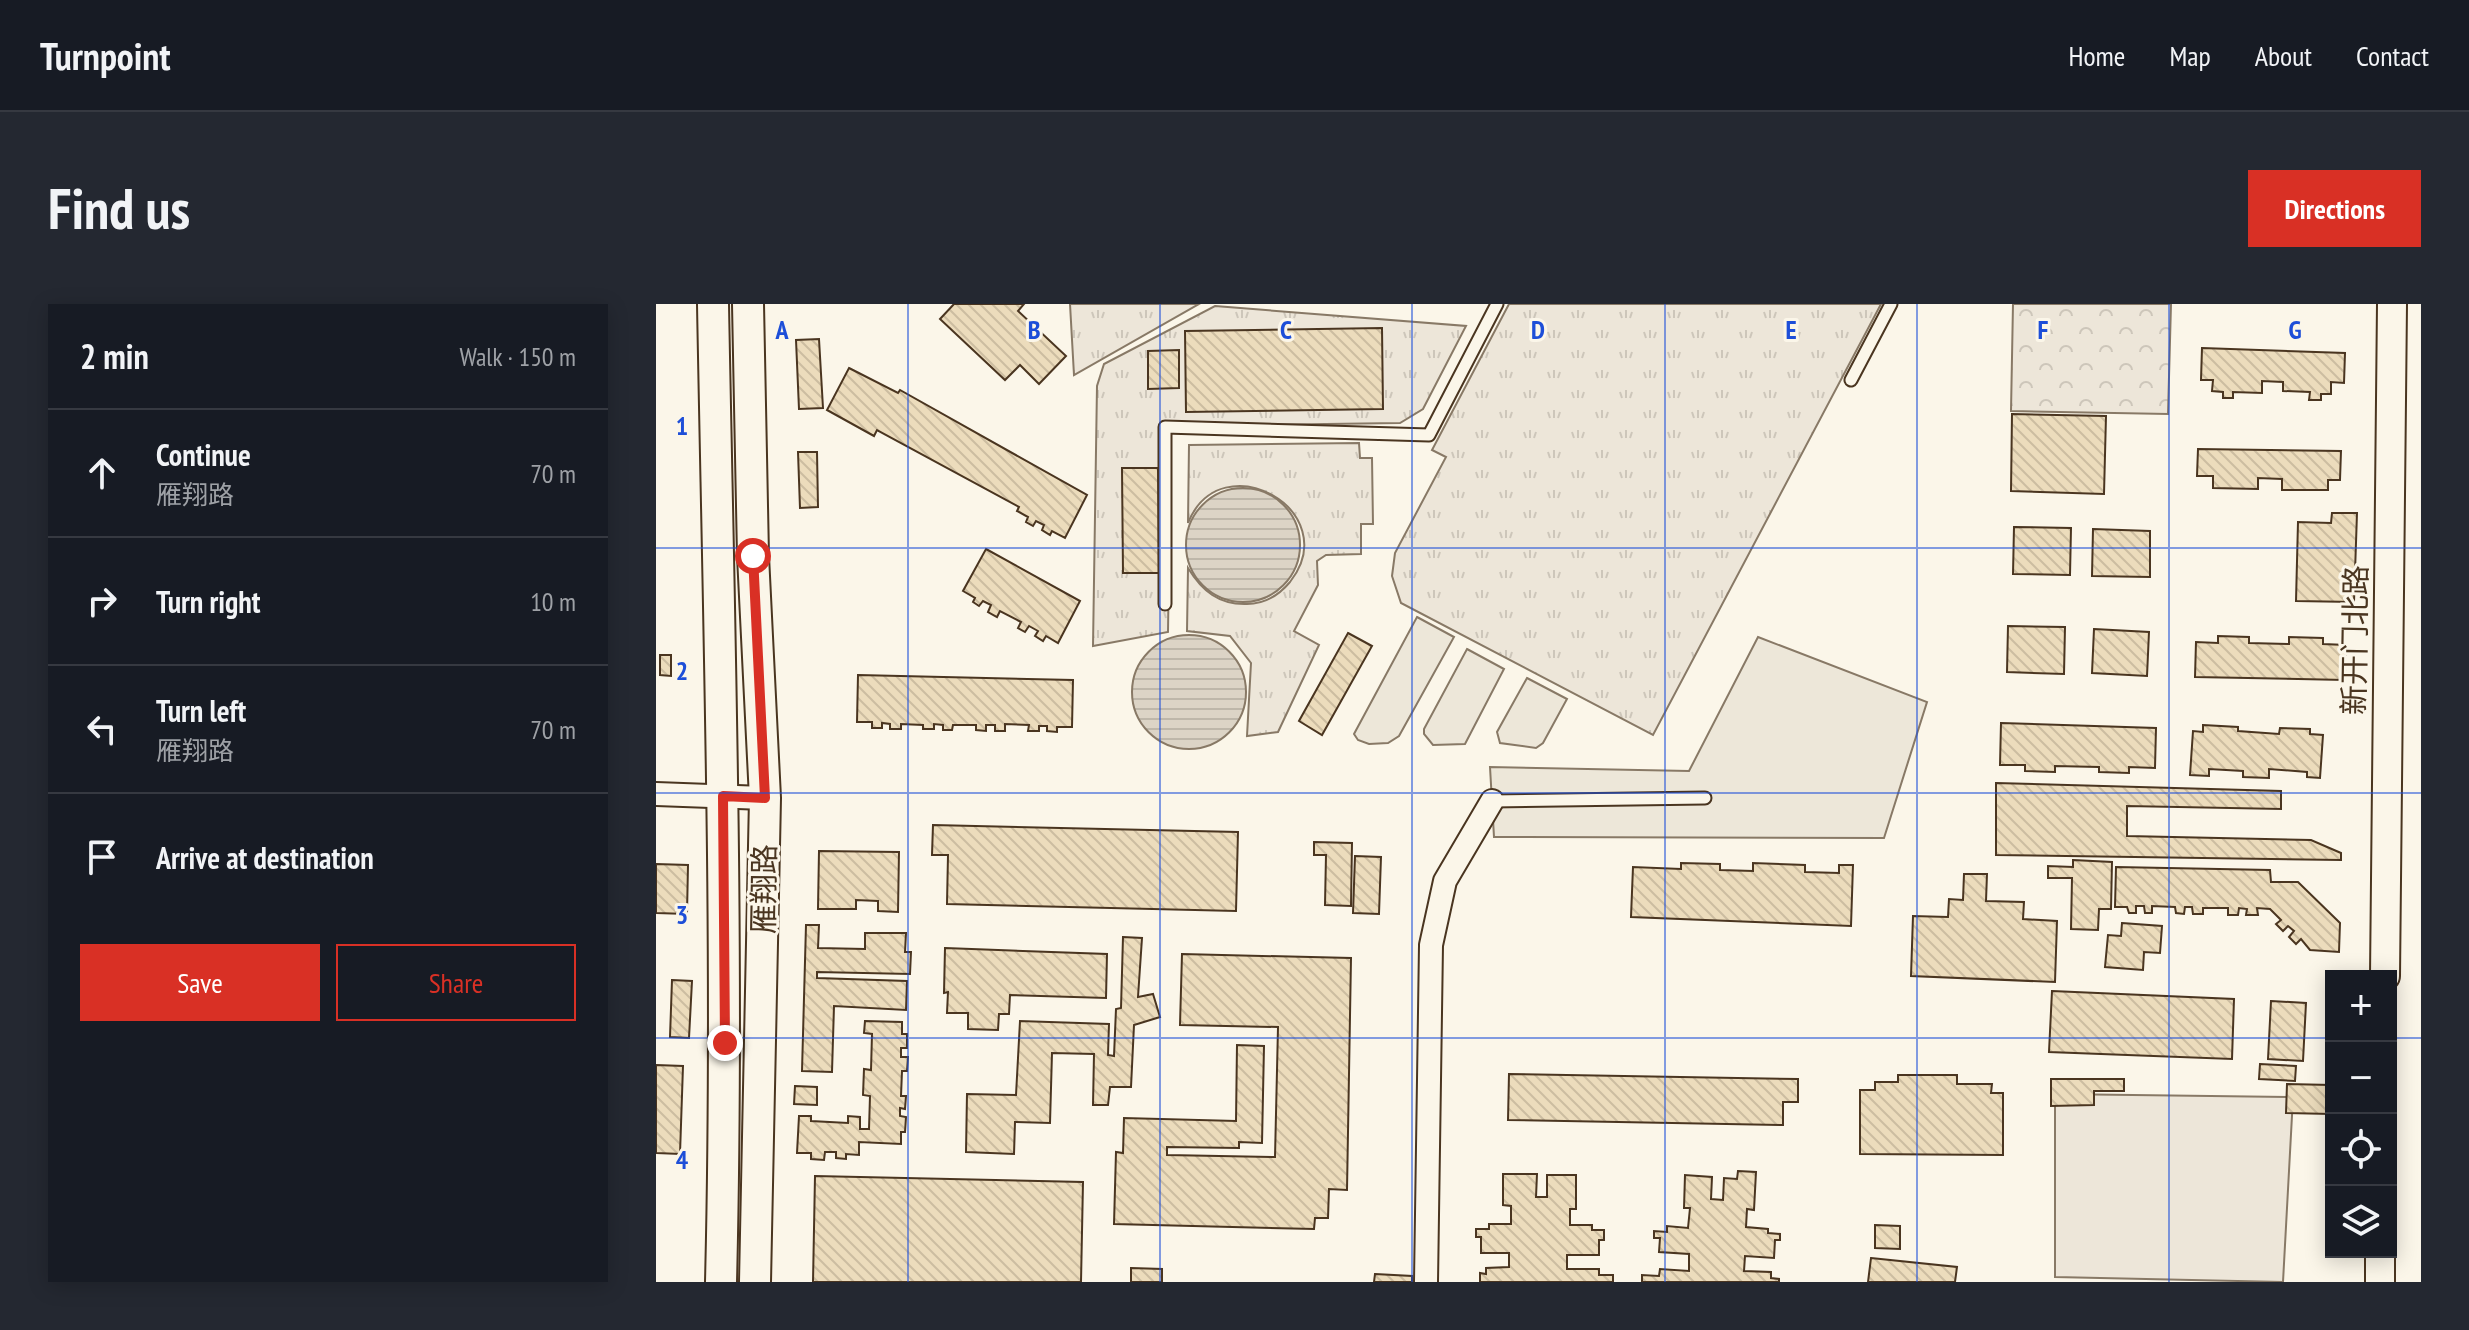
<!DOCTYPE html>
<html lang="en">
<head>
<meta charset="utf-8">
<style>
	:root { --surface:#171b24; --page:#242831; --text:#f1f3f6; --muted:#9ea1a6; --line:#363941; --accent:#d93025 }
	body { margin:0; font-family:"PT Sans Narrow","Noto Sans SC",sans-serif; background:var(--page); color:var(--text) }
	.controls { position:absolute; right:24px; bottom:24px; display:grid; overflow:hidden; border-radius:0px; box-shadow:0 4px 20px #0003 }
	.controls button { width:72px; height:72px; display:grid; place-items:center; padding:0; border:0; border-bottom:2px solid var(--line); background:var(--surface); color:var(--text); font:40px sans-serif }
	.stop { position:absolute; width:24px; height:24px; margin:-18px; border:6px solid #d93025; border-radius:50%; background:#fff }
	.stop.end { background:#d93025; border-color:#fff; box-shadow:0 2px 8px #0008 }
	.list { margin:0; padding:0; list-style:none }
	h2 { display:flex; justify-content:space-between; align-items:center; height:104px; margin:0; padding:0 32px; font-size:34px }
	h2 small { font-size:26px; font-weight:400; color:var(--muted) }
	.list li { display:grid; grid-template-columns:52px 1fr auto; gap:24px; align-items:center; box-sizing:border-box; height:128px; padding:0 32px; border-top:2px solid var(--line) }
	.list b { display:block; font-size:30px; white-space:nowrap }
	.list p { margin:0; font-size:26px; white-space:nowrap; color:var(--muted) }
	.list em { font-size:26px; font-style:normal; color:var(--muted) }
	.actions { display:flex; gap:16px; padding:24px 32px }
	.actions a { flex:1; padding:18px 0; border:2px solid var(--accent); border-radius:0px; text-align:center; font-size:28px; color:var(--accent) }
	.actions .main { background:var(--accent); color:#fff }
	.icon { flex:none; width:44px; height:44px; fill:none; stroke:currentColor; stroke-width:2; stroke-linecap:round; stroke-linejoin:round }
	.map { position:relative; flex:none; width:1765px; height:978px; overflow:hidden; border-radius:0px }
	header { display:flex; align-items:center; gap:48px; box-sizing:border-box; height:112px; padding:0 40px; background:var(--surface); border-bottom:2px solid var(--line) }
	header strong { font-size:38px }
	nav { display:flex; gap:44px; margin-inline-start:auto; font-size:28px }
	.intro { display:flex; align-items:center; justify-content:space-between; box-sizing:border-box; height:192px; padding:0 48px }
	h1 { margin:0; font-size:56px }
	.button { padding:20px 36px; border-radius:0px; background:var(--accent); color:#fff; font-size:28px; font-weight:700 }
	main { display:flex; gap:48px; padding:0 48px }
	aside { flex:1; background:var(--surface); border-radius:0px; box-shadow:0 4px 20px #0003 }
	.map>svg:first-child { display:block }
</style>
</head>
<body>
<header>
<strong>Turnpoint</strong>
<nav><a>Home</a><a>Map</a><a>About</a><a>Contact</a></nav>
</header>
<div class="intro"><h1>Find us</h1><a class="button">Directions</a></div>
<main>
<aside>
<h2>2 min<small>Walk · 150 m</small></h2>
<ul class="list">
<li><svg class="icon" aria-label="ahead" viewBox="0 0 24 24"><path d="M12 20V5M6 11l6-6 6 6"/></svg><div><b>Continue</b><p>雁翔路</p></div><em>70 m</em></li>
<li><svg class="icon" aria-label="right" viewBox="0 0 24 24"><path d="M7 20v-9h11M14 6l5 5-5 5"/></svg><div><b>Turn right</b></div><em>10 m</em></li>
<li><svg class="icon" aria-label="left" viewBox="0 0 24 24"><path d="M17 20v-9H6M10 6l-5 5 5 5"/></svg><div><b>Turn left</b><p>雁翔路</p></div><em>70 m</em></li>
<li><svg class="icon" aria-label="arrive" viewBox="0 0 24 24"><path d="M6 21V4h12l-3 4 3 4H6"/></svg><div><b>Arrive at destination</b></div></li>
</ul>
<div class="actions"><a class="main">Save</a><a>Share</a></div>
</aside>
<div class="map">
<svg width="1765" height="978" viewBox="0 0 1765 978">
	<defs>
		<pattern id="grass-tufts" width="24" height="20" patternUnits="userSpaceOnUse" patternTransform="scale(2)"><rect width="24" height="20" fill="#ede6d9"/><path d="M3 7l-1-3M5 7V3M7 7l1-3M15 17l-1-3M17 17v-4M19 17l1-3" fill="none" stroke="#cdc6ba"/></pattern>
		<pattern id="forest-crowns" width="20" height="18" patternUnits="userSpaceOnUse" patternTransform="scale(2)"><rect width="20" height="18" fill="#ede6d9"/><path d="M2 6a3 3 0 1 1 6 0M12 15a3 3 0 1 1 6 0" fill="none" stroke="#cdc6ba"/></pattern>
		<pattern id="water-rules" width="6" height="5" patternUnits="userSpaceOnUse" patternTransform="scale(2)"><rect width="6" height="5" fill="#dcd4c6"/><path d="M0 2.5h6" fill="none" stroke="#beb7aa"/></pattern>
		<pattern id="building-back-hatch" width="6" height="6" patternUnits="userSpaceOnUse" patternTransform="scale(2)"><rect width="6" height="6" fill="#ecdcbc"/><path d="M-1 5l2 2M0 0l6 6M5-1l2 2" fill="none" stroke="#ccbda1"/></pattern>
	</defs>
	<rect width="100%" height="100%" fill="#fbf6e9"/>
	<g fill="url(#grass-tufts)" stroke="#887966" stroke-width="2">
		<polygon points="414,0 543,0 418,71"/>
		<polygon points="853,0 1225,0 997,431 745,299 736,272 739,249 790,153 776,146"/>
		<polygon points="559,2 810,22 767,105 744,119 515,122 512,328 437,342 441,82 448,60"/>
		<path d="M703 139 704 154H716L717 220H705V250L670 251 661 257 662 281 638 327 663 341 622 428 591 432 595 359 574 332 531 327 532 264C546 287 563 301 591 300 609 300 623 291 634 278 690 207 565 137 532 219L533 141Z"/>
	</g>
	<polygon fill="url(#forest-crowns)" stroke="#887966" stroke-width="2" points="1357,0 1515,0 1512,110 1355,107"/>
	<polygon fill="#ede6d9" stroke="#887966" stroke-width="2" points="1399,790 1637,793 1627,978 1399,973"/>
	<g fill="#ede7d9" stroke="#887966" stroke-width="2">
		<polygon points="761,313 798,333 743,432 732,439 713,440 702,436 698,430"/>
		<polygon points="1102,333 1271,398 1228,534 838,533 834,463 1033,467"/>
		<polygon points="811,345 848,365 809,440 777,441 768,430 768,425"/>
		<polygon points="871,374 911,395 887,439 880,444 844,439 841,428"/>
	</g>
	<g fill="url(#water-rules)" stroke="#887966" stroke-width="2">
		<circle cx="587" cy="241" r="57"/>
		<circle cx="533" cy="388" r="57"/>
	</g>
	<g fill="url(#building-back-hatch)" stroke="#4a3520" stroke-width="2">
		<polygon points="298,0 368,0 362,7 410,52 383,80 364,61 349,76 284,15"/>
		<polygon points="726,24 727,105 530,108 529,27"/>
		<polygon points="163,35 167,104 143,105 140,36"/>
		<polygon points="1546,44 1689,49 1688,79 1675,78 1675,90 1665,90 1665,96 1653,96 1654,88 1627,87 1627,78 1606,77 1606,89 1577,88 1577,94 1567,94 1567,88 1556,87 1557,76 1545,76"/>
		<polygon points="523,46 523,84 492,85 492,47"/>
		<polygon points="193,64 242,89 244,86 431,191 409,234 396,227 394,231 386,226 388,221 380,217 377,222 370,218 372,213 361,207 363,203 221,126 218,132 171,106"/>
		<polygon points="1356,110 1450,112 1448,190 1355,187"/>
		<polygon points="1542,145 1685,147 1684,176 1672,176 1672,186 1626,186 1626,175 1602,174 1602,185 1557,184 1557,172 1541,172"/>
		<polygon points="142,148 161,148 162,203 144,204"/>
		<polygon points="466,164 502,164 503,269 467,269"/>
		<polygon points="1676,209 1701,209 1698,298 1640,297 1642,218 1675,219"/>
		<polygon points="1358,223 1415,224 1414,271 1357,270"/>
		<polygon points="1437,225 1494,227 1494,273 1436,272"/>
		<polygon points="330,245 424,297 402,339 390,332 387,337 379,332 382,327 373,322 369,328 362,324 365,318 344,307 341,313 332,308 335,301 327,297 323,302 317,298 319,294 307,287"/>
		<polygon points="1352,322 1409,323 1408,370 1351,368"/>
		<polygon points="1438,325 1493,328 1491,372 1436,369"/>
		<polygon points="692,329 716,342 666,431 643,417"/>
		<polygon points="1562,332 1593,333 1593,339 1633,340 1633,333 1667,334 1667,340 1690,341 1689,376 1539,373 1540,338 1562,339"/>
		<polygon points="4,351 15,351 15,372 4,371"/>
		<polygon points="202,371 417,376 416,423 401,423 401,428 391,427 391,422 383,422 383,427 372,427 373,421 349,420 349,427 339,427 339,421 330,421 330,427 320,426 320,421 297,421 296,426 287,426 287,421 278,420 278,425 267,425 267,421 245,420 245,425 234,425 234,420 226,419 226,424 216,424 216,418 201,418"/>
		<polygon points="1345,419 1500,424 1499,464 1473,463 1473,469 1443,468 1443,463 1399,462 1399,468 1369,467 1369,461 1344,461"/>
		<polygon points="1547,421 1582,423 1582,427 1623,430 1624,424 1654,425 1654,430 1667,431 1664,474 1651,473 1651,468 1613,465 1613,474 1587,473 1587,467 1553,465 1553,472 1534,471 1537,427 1547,428"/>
		<polygon points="1340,479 1625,487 1625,505 1471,502 1471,532 1655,536 1685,549 1685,556 1340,551"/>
		<polygon points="277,521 582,528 580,607 291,600 292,551 276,551"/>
		<polygon points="658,538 696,539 695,602 669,601 670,551 658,551"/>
		<polygon points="163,547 243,548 242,608 222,607 222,597 200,596 200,605 162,605"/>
		<polygon points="699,552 725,553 723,610 697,609"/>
		<polygon points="1417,556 1456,558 1455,605 1443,605 1442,626 1415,625 1416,574 1392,574 1392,562 1417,563"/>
		<polygon points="1025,559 1064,560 1064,566 1097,567 1097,559 1149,561 1149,568 1183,569 1183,561 1197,561 1195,622 975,613 977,563 1025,565"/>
		<polygon points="0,560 32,561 31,610 0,609"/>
		<polygon points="1460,563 1614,566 1615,578 1642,578 1684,619 1683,648 1654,646 1645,635 1640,640 1633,633 1638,627 1632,622 1627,627 1620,620 1625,616 1614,605 1601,604 1602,611 1590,611 1591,605 1583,604 1582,611 1572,611 1572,604 1547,604 1547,610 1537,610 1536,603 1529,603 1528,610 1520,609 1519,603 1496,602 1496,609 1489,609 1488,602 1480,602 1480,609 1473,609 1471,603 1459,603"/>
		<polygon points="1308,570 1331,570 1330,597 1368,598 1367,615 1401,617 1399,678 1255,672 1257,612 1292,613 1293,595 1307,596"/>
		<polygon points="1466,619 1506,622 1504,649 1488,648 1487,666 1449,663 1452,631 1465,632"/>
		<polygon points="150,621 163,621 162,644 209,645 209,629 250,629 249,648 255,648 254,670 161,668 161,674 251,677 250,706 178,702 176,768 146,767"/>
		<polygon points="467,633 486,634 482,693 497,690 504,713 478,721 475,783 454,783 452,801 437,801 438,750 396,749 394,819 359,818 358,850 310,848 311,790 360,791 364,717 453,720 452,751 458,752 460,705 465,704"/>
		<polygon points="289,644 451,650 450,694 354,691 353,710 343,710 342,726 312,725 312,709 291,709 292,688 288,689"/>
		<polygon points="526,650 695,654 691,886 673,885 672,914 659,914 658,925 458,920 460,848 467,849 468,814 580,817 581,741 608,742 606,839 583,838 583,844 511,843 511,851 619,853 622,723 524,721"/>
		<polygon points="16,676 36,677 33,734 14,733"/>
		<polygon points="1396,687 1578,695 1576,755 1393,748"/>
		<rect x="1672" y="692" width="3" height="46"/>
		<polygon points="1615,697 1650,699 1647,757 1612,755"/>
		<polygon points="209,717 246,718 246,730 251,730 251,744 245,744 245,753 252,753 251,767 246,767 245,792 250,792 249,805 244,804 244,812 250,813 249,828 245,828 245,840 203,838 203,851 190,850 190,855 180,854 180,848 169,848 168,856 155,855 155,849 141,849 143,812 155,812 155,817 192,819 192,812 204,813 204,825 213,825 214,792 207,791 208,765 215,766 216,730 208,729"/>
		<polygon points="1604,760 1640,762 1639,777 1603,775"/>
		<polygon points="0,761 27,762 24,850 0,849"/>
		<polygon points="853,770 1142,775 1142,798 1127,798 1127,821 852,816"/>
		<polygon points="1242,771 1301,771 1301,780 1336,780 1335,789 1347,789 1347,851 1204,850 1204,786 1219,786 1219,778 1242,778"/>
		<polygon points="1395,775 1468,775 1468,787 1438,787 1438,801 1395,802"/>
		<polygon points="1631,780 1675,781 1675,810 1630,809"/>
		<polygon points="139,782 161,783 161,801 138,800"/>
		<polygon points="1082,867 1100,868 1098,906 1091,905 1090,923 1112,925 1112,929 1124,930 1124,936 1119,936 1118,954 1089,952 1088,967 1115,968 1115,974 1123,975 1123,978 986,978 986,971 1003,972 1004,965 1033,967 1033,950 1003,948 1004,934 998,934 998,927 1011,928 1011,922 1032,924 1034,904 1028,904 1029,871 1056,873 1055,895 1067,896 1068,874 1081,875"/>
		<polygon points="847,870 881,870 880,893 891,893 891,871 920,871 920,905 914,905 914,921 936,921 936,926 948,926 948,936 943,936 943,951 911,951 911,965 943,965 943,971 957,971 957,978 824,978 824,969 830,970 830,964 853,963 853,949 825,949 825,933 820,933 820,925 833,925 833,920 855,920 855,902 847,901"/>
		<polygon points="159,872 427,878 425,978 157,978"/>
		<polygon points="1219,921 1244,922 1244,945 1219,944"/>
		<polygon points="1215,954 1301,963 1299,978 1212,978"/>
		<polygon points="475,964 506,965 506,978 475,978"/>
		<polygon points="719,970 756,972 756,978 718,978"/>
	</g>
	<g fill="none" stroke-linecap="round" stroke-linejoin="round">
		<g stroke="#4a3520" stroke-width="15">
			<g id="service">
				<polyline points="1195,76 1235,0"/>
				<polyline points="509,300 509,123 773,131 841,0"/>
				<polyline points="836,497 1049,494"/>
			</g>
		</g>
		<g stroke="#4a3520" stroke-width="26">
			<g id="minor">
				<polyline points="0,490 109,494"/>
				<polyline points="770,978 775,641 789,577 836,497"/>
			</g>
		</g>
		<g stroke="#4a3520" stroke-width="32">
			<g id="tertiary">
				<polyline points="1729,672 1736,0"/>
				<polyline points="1724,978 1724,948"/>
			</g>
		</g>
		<g stroke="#4a3520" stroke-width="34">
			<g id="secondary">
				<path d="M57 0C63 326 73 652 65 978"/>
				<polyline points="92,0 97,252 109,494 99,978"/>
			</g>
		</g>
		<use href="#service" stroke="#fbf6e9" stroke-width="11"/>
		<use href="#minor" stroke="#fbf6e9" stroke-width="22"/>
		<use href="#tertiary" stroke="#fbf6e9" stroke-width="28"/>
		<use href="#secondary" stroke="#fbf6e9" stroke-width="30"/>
	</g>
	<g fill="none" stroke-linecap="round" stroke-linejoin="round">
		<polyline stroke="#d93025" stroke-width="10" points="69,739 67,492 109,494 97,252"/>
	</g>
	<path fill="none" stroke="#1d4ed8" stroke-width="2" stroke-opacity="0.55" d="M252 0V978M504 0V978M756 0V978M1009 0V978M1261 0V978M1513 0V978M0 244H1765M0 489H1765M0 734H1675M1735 734H1765"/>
	<g text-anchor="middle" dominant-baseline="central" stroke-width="6" stroke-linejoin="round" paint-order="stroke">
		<g font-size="30" fill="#4a3520" stroke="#fbf6e9">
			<text transform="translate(1698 336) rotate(-89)">新开门北路</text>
			<text transform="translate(107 585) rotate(-89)">雁翔路</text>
		</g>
	</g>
	<g font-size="26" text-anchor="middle" font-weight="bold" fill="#1d4ed8" stroke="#fbf6e9" stroke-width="6" stroke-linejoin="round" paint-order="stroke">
		<text x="126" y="35">A</text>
		<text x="378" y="35">B</text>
		<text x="630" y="35">C</text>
		<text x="882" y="35">D</text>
		<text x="1135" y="35">E</text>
		<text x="1387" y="35">F</text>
		<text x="1639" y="35">G</text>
		<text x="26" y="131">1</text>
		<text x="26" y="376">2</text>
		<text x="26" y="620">3</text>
		<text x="26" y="865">4</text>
	</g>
</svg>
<div class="controls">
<button>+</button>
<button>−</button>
<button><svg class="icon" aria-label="locate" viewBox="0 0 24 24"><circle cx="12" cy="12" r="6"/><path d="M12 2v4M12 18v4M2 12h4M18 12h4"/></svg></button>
<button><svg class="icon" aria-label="layers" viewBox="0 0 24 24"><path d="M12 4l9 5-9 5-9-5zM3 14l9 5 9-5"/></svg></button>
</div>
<div class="stop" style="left:97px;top:252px"></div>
<div class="stop end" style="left:69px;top:739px"></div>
</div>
</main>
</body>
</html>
